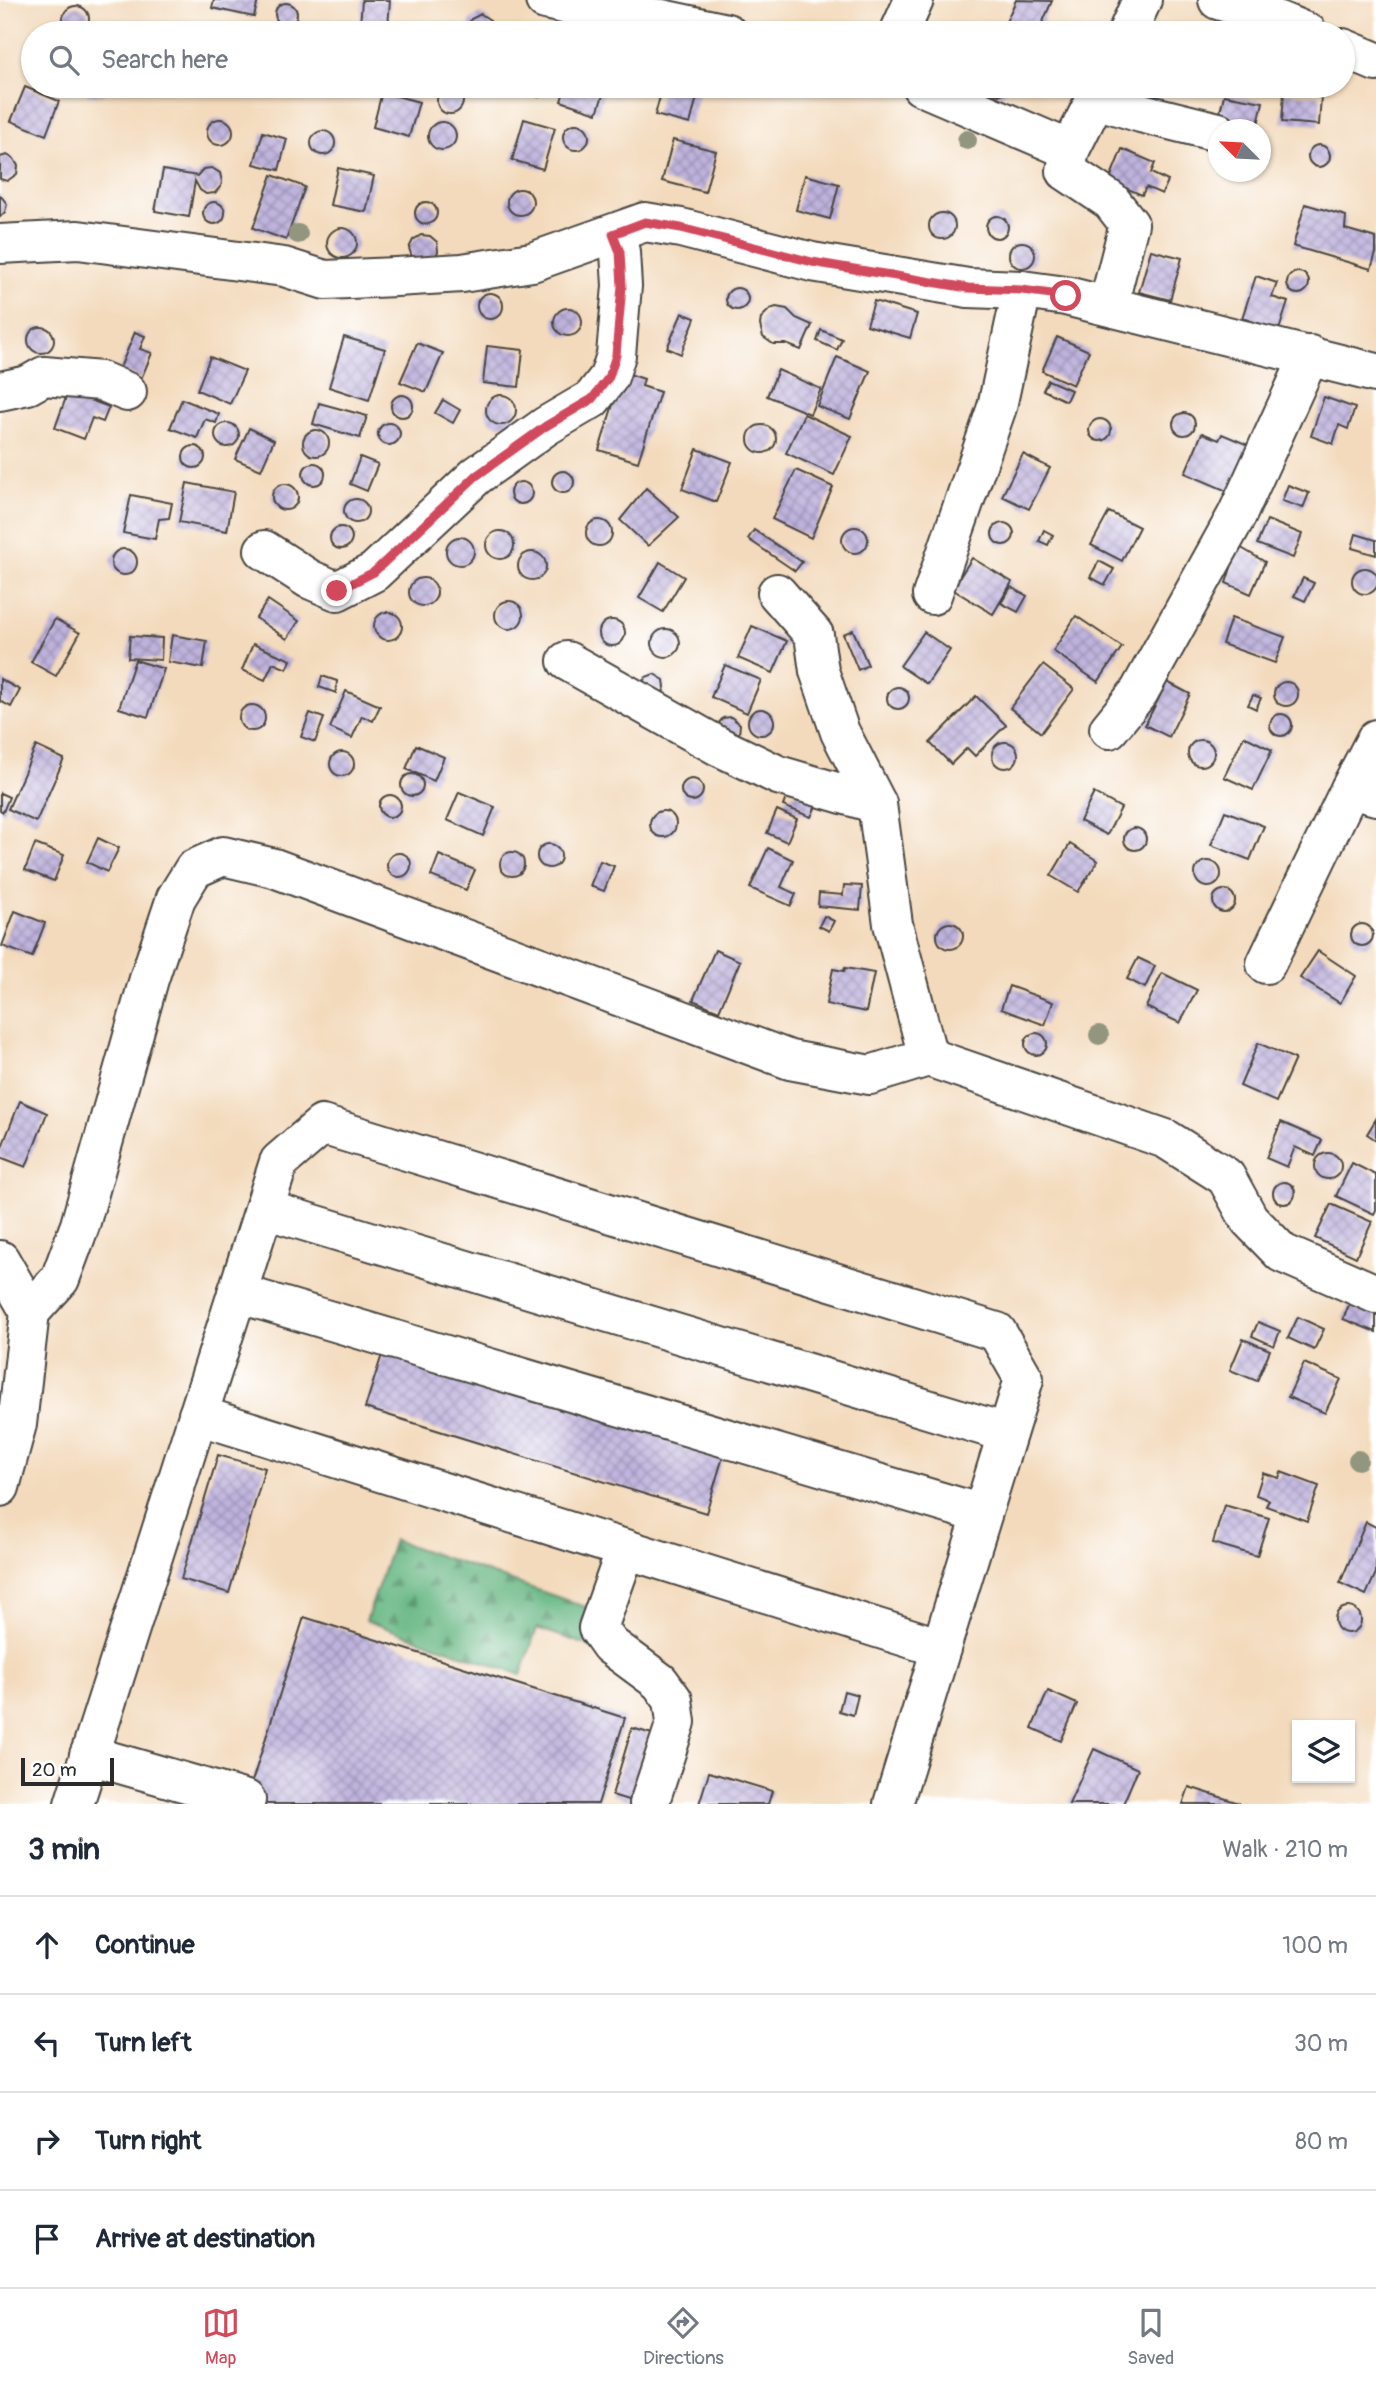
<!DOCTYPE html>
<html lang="en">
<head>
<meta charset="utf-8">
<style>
	:root { --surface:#fff; --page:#f6f6f7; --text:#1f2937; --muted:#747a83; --line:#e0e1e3; --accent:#d1495b }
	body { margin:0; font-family:Pangolin,sans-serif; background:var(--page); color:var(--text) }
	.controls { position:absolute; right:21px; bottom:21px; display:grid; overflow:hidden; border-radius:0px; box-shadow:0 2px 5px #0004 }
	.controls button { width:63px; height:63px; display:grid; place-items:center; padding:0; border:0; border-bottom:2px solid var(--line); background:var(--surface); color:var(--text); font:35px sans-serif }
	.compass { position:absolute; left:1208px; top:119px; width:63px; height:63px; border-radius:50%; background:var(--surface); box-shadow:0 2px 5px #0004; rotate:294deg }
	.scale { position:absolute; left:21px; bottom:18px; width:93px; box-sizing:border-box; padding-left:7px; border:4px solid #2b2b2b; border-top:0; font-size:19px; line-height:24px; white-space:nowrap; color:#2b2b2b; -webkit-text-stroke:5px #fff; paint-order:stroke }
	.stop { position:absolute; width:21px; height:21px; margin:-16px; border:5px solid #d1495b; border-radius:50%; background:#fff }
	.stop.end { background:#d1495b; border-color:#fff; box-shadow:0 2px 7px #0008 }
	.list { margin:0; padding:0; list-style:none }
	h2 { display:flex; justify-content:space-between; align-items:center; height:91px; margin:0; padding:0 28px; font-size:30px }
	h2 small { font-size:23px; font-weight:400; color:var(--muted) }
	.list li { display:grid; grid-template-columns:46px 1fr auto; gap:21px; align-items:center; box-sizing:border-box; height:98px; padding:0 28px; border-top:2px solid var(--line) }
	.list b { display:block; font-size:26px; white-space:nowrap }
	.list em { font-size:23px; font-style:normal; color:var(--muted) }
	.icon { flex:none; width:38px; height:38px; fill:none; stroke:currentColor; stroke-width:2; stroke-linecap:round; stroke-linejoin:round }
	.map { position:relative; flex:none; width:1376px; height:1804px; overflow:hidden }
	.search { position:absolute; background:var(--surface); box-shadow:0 2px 5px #0004; left:21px; right:21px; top:21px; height:77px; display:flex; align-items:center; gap:18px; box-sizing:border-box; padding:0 24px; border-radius:38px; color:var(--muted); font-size:26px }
	.sheet { height:483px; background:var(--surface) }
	nav { display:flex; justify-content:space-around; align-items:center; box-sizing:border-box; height:98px; border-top:2px solid var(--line); background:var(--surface); font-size:19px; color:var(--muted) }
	nav a { display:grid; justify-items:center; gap:4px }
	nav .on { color:var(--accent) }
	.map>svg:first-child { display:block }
</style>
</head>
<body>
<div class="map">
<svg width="1376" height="1804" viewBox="0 0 1376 1804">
	<defs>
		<pattern id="forest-firs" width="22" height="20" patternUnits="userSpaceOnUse" patternTransform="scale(1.75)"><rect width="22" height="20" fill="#65b681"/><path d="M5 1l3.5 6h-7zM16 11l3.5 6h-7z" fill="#53946a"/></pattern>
		<pattern id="building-cross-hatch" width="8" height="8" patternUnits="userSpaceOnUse" patternTransform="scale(1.75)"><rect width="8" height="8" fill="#bfb3de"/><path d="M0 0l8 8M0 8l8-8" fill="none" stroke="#9b92b4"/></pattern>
	</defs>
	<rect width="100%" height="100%" fill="#fff"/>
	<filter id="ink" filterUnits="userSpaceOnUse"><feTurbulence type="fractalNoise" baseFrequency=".0143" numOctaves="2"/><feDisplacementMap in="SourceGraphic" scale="14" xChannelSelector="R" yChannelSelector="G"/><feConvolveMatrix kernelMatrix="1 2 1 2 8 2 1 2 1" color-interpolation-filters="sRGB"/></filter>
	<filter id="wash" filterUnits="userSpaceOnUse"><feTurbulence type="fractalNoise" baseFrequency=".00686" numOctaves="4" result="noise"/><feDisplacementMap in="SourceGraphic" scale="28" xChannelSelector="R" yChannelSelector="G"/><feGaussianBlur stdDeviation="1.57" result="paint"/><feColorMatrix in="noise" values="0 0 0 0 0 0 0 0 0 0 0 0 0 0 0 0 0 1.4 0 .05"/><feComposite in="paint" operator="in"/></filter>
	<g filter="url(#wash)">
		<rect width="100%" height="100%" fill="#f3dabc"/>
		<polygon fill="url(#forest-firs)" stroke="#487056" stroke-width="2" points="394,1540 609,1615 598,1649 537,1628 521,1675 366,1621"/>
		<g id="blocks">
			<g fill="url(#building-cross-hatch)">
				<polygon points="214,0 258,0 254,17 212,8"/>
				<polygon points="362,0 390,0 388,27 360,25"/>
				<polygon points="1016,0 1052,1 1038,33 1032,33 1006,22"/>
				<circle cx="286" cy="14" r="11"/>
				<circle cx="76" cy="19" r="13"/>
				<polygon points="481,14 490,20 491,32 471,33 468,27 471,19"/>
				<polygon points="212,24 219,28 221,33 197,33 203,25"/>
				<polygon points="83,86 109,86 104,94 96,96 88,94"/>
				<polygon points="519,86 543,86 539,97 518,90"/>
				<polygon points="566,86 606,86 597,113 561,101"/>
				<polygon points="663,86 686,86 699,89 690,124 655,115"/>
				<polygon points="987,86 1009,86 1005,92 999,95 992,93"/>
				<polygon points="25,87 59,101 46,135 11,121"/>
				<circle cx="450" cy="101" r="13"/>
				<polygon points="382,92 419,102 409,137 373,127"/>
				<polygon points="1284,93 1321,96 1319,125 1282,122"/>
				<polygon points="1224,95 1263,102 1258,124 1219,116"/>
				<circle cx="220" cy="132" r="13"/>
				<polygon points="524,119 555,128 543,169 512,160"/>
				<circle cx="442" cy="136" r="14"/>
				<circle cx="576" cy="137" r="13"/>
				<circle cx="323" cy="143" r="12"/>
				<polygon points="263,132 287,139 279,170 254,164"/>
				<polygon points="673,140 716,151 705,192 662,181"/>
				<circle cx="1319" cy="156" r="11"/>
				<polygon points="1122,149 1155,163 1151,173 1168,181 1162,194 1146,187 1142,195 1109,181"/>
				<polygon points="7,155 14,159 18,166 17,174 7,181 0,179 0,157"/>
				<polygon points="212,168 220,173 222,182 221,186 215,193 206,194 200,190 195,181 189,217 155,211 163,170 197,176 203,169"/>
				<polygon points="338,168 374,176 366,212 330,205"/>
				<polygon points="272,175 305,187 286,240 253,228"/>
				<polygon points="805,175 839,184 830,219 796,210"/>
				<circle cx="520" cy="202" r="13"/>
				<polygon points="0,195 7,204 5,212 0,217"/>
				<circle cx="426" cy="213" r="11"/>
				<circle cx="214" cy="213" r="11"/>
				<polygon points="1305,204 1346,216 1345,229 1376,238 1376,253 1371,269 1293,246"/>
				<circle cx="942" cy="226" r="13"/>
				<circle cx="997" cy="227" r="11"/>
				<circle cx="342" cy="243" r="15"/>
				<polygon points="421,235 430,236 437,242 438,251 435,259 412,257 409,248 413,240"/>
				<circle cx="1022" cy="255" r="13"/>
				<polygon points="1151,250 1182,258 1170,300 1139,292"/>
				<circle cx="1298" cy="283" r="11"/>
				<polygon points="1256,276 1277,283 1272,297 1288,302 1279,330 1242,318"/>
				<circle cx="737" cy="299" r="11"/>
				<circle cx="490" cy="306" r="13"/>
				<polygon points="874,301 917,314 910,338 867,325"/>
				<polygon points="776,307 787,309 796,318 812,325 801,350 786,344 773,344 763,337 760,325 761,318 770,309"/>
				<circle cx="568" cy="322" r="14"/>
				<polygon points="682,313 695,318 681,354 667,348"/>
				<circle cx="41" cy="340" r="13"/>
				<polygon points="821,330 842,339 837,350 817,341"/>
				<polygon points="135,332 145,336 140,349 152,353 141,379 119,370"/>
				<polygon points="344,337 385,349 369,400 329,387"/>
				<polygon points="1057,337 1089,351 1073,385 1042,371"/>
				<polygon points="417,343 443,353 426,392 400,382"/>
				<polygon points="487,346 523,350 519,387 483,383"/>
				<polygon points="210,357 245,371 230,404 197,390"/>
				<polygon points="837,357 870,371 850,419 817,406"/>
				<polygon points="778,370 821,389 810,414 767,396"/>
				<polygon points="623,372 644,379 642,386 660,392 638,462 599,450"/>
				<polygon points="1048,380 1071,390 1066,401 1043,390"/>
				<polygon points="68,392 109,407 103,422 92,418 84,439 55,428"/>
				<circle cx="402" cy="406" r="11"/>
				<circle cx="501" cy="410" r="15"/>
				<polygon points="1324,397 1355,408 1348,429 1339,425 1333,444 1311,436"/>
				<polygon points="182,399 219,414 216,423 205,419 197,438 170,428"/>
				<polygon points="443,400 460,410 453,423 435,413"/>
				<polygon points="319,403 367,416 360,438 313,424"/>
				<circle cx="1184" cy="424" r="11"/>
				<polygon points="804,414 852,436 834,475 786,453"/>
				<circle cx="1100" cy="430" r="11"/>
				<circle cx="227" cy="435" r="12"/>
				<circle cx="389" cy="434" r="11"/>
				<circle cx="762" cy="439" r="14"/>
				<polygon points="249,428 274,440 261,470 235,459"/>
				<circle cx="316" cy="443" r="13"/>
				<polygon points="1202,433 1219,440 1222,434 1253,447 1234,494 1185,473"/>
				<circle cx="194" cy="457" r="11"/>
				<polygon points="697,449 732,462 716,502 682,489"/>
				<polygon points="1023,454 1050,468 1029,509 1002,496"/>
				<polygon points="360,457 378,464 367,491 350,484"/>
				<circle cx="314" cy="474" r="11"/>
				<polygon points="796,470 833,487 811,538 772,519"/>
				<circle cx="563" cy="482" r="11"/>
				<circle cx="521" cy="493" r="11"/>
				<polygon points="187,483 234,492 227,531 179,522"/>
				<circle cx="285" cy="497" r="13"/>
				<polygon points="1288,485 1309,493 1303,508 1282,501"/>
				<polygon points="646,488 679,517 648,546 620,520"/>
				<polygon points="131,495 172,503 169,518 159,519 155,539 123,533"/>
				<circle cx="356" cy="511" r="12"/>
				<polygon points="1109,512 1139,527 1122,561 1091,545"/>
				<circle cx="599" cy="533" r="13"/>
				<polygon points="1267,520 1302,534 1293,558 1257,544"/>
				<circle cx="1003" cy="534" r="11"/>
				<circle cx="341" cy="538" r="11"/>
				<circle cx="855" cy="540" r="13"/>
				<polygon points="754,530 802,562 795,571 748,539"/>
				<polygon points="1044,530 1053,535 1048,545 1039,541"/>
				<circle cx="500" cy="545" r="14"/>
				<polygon points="1356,534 1376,540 1376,555 1352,548"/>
				<circle cx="460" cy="551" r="14"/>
				<polygon points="1238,546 1265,562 1251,594 1226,583"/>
				<circle cx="124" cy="562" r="13"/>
				<circle cx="532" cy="566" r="14"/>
				<polygon points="972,558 1012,582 993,614 952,589"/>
				<polygon points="1099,561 1114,569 1105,585 1090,577"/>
				<polygon points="660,562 684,577 663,612 639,598"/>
				<circle cx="1365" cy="581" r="13"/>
				<polygon points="1303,578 1314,583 1305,601 1294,596"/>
				<circle cx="423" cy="592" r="14"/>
				<polygon points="1011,587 1027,596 1018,612 1001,603"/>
				<polygon points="268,600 299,621 287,639 256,618"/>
				<circle cx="509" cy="615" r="14"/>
				<circle cx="388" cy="626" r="14"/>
				<polygon points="1076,616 1122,647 1098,682 1053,651"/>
				<polygon points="1231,618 1285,637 1275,663 1222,644"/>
				<polygon points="55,619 80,633 56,676 31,662"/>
				<circle cx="612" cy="633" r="13"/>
				<polygon points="752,626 787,641 773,673 738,658"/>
				<circle cx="666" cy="643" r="14"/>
				<polygon points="853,630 868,665 858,670 843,634"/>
				<polygon points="924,632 950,650 927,684 900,666"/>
				<polygon points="172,635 207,641 203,668 168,662"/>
				<polygon points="130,636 162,638 161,660 128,658"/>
				<polygon points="253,644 291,660 287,669 273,663 265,680 242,670"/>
				<polygon points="135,660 164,669 148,717 119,708"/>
				<polygon points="725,665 761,680 747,713 711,697"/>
				<polygon points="1043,665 1074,689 1041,733 1010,708"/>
				<polygon points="654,674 664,680 665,687 663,693 642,683 646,677"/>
				<polygon points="322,676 337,681 336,693 319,687"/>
				<polygon points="0,679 20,690 11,707 0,701"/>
				<circle cx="1286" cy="694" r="12"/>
				<polygon points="1167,682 1190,694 1169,737 1145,725"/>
				<circle cx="898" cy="698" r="11"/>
				<polygon points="346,691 380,706 373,721 362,716 352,738 330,728"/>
				<polygon points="1253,695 1261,698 1256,709 1248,705"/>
				<polygon points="976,696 1006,725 975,756 967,748 951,764 930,743"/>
				<circle cx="252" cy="718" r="13"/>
				<circle cx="761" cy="722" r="13"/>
				<polygon points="310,713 324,718 315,742 301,737"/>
				<circle cx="1281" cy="725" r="11"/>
				<polygon points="731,717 740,724 739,735 718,724 723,718"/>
				<polygon points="1244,736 1272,750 1253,790 1224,777"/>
				<circle cx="1201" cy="753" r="13"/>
				<circle cx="1005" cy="755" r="13"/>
				<polygon points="416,745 444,757 434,781 406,769"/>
				<polygon points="36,746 64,759 36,822 8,809"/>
				<circle cx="342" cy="764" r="12"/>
				<circle cx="412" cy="785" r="11"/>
				<circle cx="692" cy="790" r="11"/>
				<polygon points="803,790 820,797 811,817 783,806 786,798"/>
				<polygon points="459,792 495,807 483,836 447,820"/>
				<polygon points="0,793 9,797 3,812 0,810"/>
				<polygon points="1094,793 1121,808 1107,835 1080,821"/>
				<circle cx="390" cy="806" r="11"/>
				<polygon points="777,810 797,819 787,842 767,833"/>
				<polygon points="1225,811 1264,826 1250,860 1211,845"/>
				<circle cx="663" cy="824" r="13"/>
				<circle cx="1135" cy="839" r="11"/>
				<polygon points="98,838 119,848 107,872 87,862"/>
				<circle cx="549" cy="856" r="12"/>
				<polygon points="35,844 64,855 54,881 25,870"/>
				<polygon points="1070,844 1098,861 1078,892 1051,876"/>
				<polygon points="768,848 793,860 781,887 796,894 791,906 750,888"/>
				<circle cx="512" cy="864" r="12"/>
				<circle cx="399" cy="865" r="12"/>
				<polygon points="439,855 475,870 466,890 431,876"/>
				<polygon points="600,861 614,866 604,891 590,886"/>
				<circle cx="1208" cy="874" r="13"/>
				<polygon points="844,885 862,886 860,910 818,906 819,893 843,895"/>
				<circle cx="1224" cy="901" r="11"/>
				<polygon points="15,911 45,923 32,957 2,946"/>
				<polygon points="824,916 834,921 829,931 819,926"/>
				<circle cx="950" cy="936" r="13"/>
				<circle cx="1362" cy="935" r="11"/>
				<polygon points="715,950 740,961 719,1011 693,1000"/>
				<polygon points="1318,951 1356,976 1340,1003 1300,978"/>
				<polygon points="1138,958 1155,966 1145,988 1127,979"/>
				<polygon points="845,968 874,973 866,1012 826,1004 833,969 844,971"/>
				<polygon points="1162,973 1197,990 1180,1023 1146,1007"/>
				<polygon points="1009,986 1053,1002 1045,1025 1001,1009"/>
				<circle cx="1036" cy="1044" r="11"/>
				<polygon points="1258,1043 1295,1059 1276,1102 1240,1086"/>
				<polygon points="20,1101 47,1113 26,1167 0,1157 0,1152"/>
				<polygon points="1376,1119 1376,1140 1367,1134"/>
				<polygon points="1281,1122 1322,1140 1315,1156 1295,1147 1287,1167 1266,1158"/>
				<circle cx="1328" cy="1166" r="13"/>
				<polygon points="1352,1163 1376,1175 1376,1210 1374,1214 1336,1196"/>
				<circle cx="1284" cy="1193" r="11"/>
				<polygon points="1331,1204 1372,1222 1356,1257 1315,1238"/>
				<polygon points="1351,1300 1376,1311 1376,1332 1343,1319"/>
				<polygon points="1298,1317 1324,1329 1314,1350 1288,1338"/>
				<polygon points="1258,1322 1280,1331 1274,1346 1252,1336"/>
				<polygon points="1243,1339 1270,1350 1257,1381 1230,1370"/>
				<polygon points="385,1345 725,1450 706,1513 365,1408"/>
				<polygon points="1304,1363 1341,1379 1325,1413 1288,1397"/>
				<polygon points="218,1455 265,1468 229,1593 181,1579"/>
				<polygon points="1281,1472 1319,1486 1307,1521 1266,1506 1269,1500 1256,1495 1263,1473 1279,1478"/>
				<polygon points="1224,1505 1269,1518 1257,1556 1213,1543"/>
				<polygon points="1366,1522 1376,1527 1376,1573 1366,1595 1340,1583"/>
				<circle cx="1348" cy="1620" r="13"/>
				<polygon points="304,1617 625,1718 598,1804 245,1804"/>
				<polygon points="844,1691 858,1695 853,1715 839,1711"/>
				<polygon points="1048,1691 1077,1704 1061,1741 1032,1728"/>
				<polygon points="632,1728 662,1737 641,1804 612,1795"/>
				<polygon points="1094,1749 1138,1769 1123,1804 1069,1804"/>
				<polygon points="709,1772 772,1791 768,1804 699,1804"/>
				<polygon points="1189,1787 1239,1803 1239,1804 1183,1804"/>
			</g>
		</g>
	</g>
	<g filter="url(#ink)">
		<use href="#blocks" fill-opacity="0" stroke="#494541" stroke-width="2"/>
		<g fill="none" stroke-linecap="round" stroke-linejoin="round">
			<g stroke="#494541" stroke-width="42">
				<g id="minor">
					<polyline points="545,0 604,13 662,19 727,33"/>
					<polyline points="1218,0 1262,14 1308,33"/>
					<polyline points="899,33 914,0"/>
					<polyline points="1127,33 1142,0"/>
					<polyline points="1343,48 1376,62"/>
					<polyline points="921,86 1070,150 1102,86"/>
					<polyline points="1096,99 1141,113 1218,132"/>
					<polyline points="1070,150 1066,171 1111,201 1129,224 1108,306"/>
					<polyline points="0,244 78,240 284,267 325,280 396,277 462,273 532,262 645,222 681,228 812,262 968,288 1022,290 1066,296 1376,373"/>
					<polyline points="0,391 28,385 44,376 101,381 127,392"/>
					<polyline points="264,550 309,579 337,591 374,572 476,476 546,426 592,399 609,377 616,355 622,286 620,252 613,234"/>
					<polyline points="777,593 814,635 819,671 840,732 877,804 893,924 928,1057 1166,1139 1226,1177 1249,1219 1282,1253 1376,1294"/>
					<polyline points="932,595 997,407 1022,290"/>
					<polyline points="567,661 718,746 778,775 877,804"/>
					<polyline points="1109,729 1139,692 1237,515 1310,355"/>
					<polyline points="1376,739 1350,789 1376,796"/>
					<polyline points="1266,964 1350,789"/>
					<polyline points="264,1209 1007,1433"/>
					<polyline points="0,1260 30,1312 17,1424 0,1487"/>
					<polyline points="237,1293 982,1514"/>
					<polyline points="30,1312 60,1279 80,1225 149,979 176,898 194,869 223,856 274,868 790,1060 870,1075 928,1057"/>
					<polyline points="198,1415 941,1648"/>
					<polyline points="626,1549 598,1628 610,1645 660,1682 673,1700 676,1722 649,1804"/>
					<polyline points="89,1755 246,1800"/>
					<polyline points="74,1804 279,1162 322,1125 997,1332 1024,1379 893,1804"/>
				</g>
			</g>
			<use href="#minor" stroke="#fff" stroke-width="38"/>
		</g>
		<g fill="#92967e">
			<circle cx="967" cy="140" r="10"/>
			<circle cx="298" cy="234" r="10"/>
			<circle cx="1099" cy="1035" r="10"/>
			<circle cx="1358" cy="1460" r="10"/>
		</g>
	</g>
	<g fill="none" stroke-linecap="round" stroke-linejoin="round" filter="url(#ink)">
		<polyline stroke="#d1495b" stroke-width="9" points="337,591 374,572 476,476 546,426 592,399 609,377 616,355 622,286 620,252 613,234 645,222 681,228 812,262 968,288 1022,290 1066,296"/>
	</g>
</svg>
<div class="controls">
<button><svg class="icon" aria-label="layers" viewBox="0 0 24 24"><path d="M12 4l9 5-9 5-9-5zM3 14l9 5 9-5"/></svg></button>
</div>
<svg class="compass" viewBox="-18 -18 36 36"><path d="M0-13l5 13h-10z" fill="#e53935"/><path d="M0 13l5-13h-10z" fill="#747a83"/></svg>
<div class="scale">20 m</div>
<div class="stop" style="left:1066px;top:296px"></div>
<div class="stop end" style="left:337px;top:591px"></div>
<div class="search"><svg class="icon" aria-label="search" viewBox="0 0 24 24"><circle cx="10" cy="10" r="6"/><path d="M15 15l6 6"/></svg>Search here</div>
</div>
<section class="sheet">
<h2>3 min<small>Walk · 210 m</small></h2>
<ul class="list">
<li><svg class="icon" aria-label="ahead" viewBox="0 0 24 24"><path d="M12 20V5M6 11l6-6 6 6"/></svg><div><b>Continue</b></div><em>100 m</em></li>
<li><svg class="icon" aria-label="left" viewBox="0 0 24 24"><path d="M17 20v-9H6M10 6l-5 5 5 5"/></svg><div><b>Turn left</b></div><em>30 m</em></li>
<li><svg class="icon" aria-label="right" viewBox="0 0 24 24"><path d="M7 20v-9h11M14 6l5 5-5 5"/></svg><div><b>Turn right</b></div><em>80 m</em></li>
<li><svg class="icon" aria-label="arrive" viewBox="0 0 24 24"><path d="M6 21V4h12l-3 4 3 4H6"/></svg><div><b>Arrive at destination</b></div></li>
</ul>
</section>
<nav>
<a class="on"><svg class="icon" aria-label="map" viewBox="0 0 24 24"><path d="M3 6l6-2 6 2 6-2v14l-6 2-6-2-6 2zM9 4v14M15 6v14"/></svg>Map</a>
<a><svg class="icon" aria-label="directions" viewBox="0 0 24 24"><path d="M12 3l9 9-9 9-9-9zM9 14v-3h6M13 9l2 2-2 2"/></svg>Directions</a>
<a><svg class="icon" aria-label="saved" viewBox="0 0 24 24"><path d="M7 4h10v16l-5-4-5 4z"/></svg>Saved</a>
</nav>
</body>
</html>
